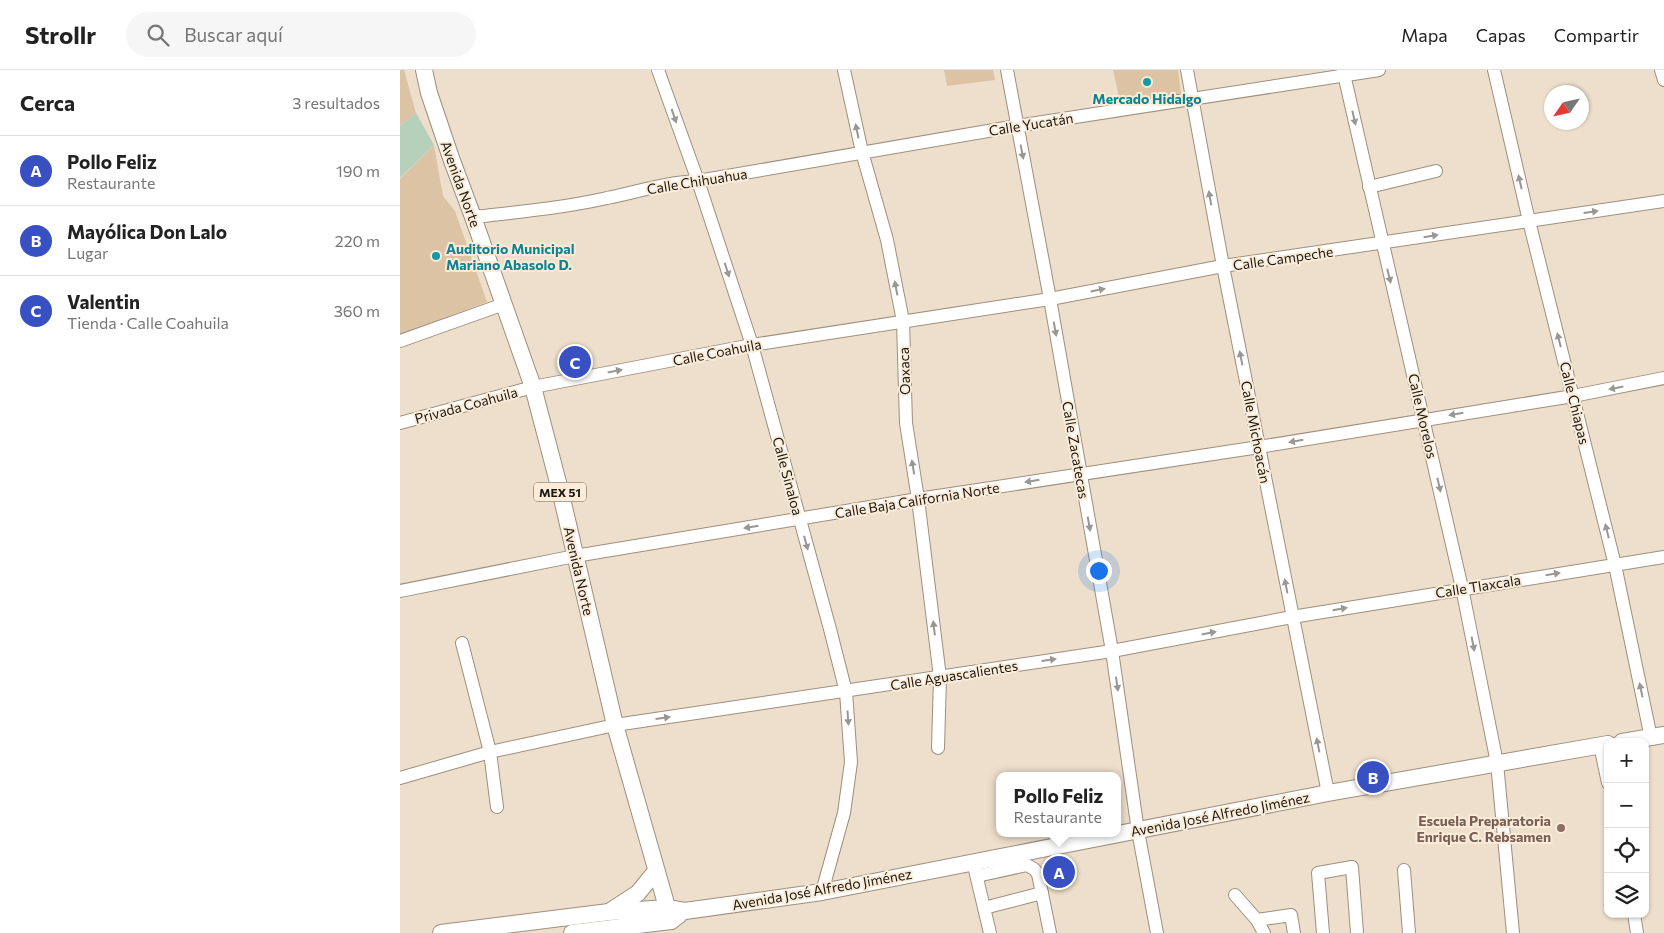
<!DOCTYPE html>
<html lang="es">
<head>
<meta charset="utf-8">
<style>
	:root { --surface:#fff; --page:#f6f6f6; --text:#222; --muted:#767676; --line:#e0e0e0; --accent:#3850c2 }
	body { margin:0; font-family:Commissioner,sans-serif; background:var(--page); color:var(--text) }
	.controls { position:absolute; right:15px; bottom:15px; display:grid; overflow:hidden; border-radius:10px; box-shadow:0 1px 4px #0004 }
	.controls button { width:45px; height:45px; display:grid; place-items:center; padding:0; border:0; border-bottom:1px solid var(--line); background:var(--surface); color:var(--text); font:25px sans-serif }
	.compass { position:absolute; left:1144px; top:15px; width:45px; height:45px; border-radius:50%; background:var(--surface); box-shadow:0 1px 4px #0004; rotate:236deg }
	.you { position:absolute; left:698px; top:500px; width:18px; height:18px; margin:-12px; border:4px solid #fff; border-radius:50%; background:#1a73e8; box-shadow:0 0 0 8px #1a73e833 }
	.badge { display:grid; place-items:center; width:32px; height:32px; border-radius:50%; background:var(--accent); color:#fff; font-size:16px; font-weight:700 }
	.pin { position:absolute; translate:-50% -50%; border:2px solid #fff; box-shadow:0 1px 5px #0006 }
	.popup { position:absolute; left:596px; top:702px; width:125px; height:65px; box-sizing:border-box; display:grid; place-content:center; border-radius:10px; background:var(--surface); filter:drop-shadow(0 1px 4px #0005); font-size:16px; white-space:nowrap; color:var(--muted) }
	.popup b { font-size:19px; color:var(--text) }
	.popup::after { content:''; position:absolute; left:50%; top:100%; margin-left:-10px; border:10px solid transparent; border-top-color:var(--surface) }
	.list { margin:0; padding:0; list-style:none }
	h2 { display:flex; justify-content:space-between; align-items:center; height:65px; margin:0; padding:0 20px; font-size:21px }
	h2 small { font-size:16px; font-weight:400; color:var(--muted) }
	.list li { display:grid; grid-template-columns:32px 1fr auto; gap:15px; align-items:center; box-sizing:border-box; height:70px; padding:0 20px; border-top:1px solid var(--line) }
	.list b { display:block; font-size:19px; white-space:nowrap }
	.list p { margin:0; font-size:16px; white-space:nowrap; color:var(--muted) }
	.list em { font-size:16px; font-style:normal; color:var(--muted) }
	.icon { flex:none; width:28px; height:28px; fill:none; stroke:currentColor; stroke-width:2; stroke-linecap:round; stroke-linejoin:round }
	.map { position:relative; flex:none; width:1264px; height:863px; overflow:hidden }
	header { display:flex; align-items:center; gap:30px; box-sizing:border-box; height:70px; padding:0 25px; background:var(--surface); border-bottom:1px solid var(--line) }
	header strong { font-size:24px }
	nav { display:flex; gap:28px; margin-inline-start:auto; font-size:18px }
	.search { width:350px; height:45px; background:var(--page); display:flex; align-items:center; gap:12px; box-sizing:border-box; padding:0 18px; border-radius:28px; color:var(--muted); font-size:19px }
	main { display:flex }
	aside { flex:1; background:var(--surface) }
	.map>svg:first-child { display:block }
</style>
</head>
<body>
<header>
<strong>Strollr</strong>
<div class="search"><svg class="icon" aria-label="search" viewBox="0 0 24 24"><circle cx="10" cy="10" r="6"/><path d="M15 15l6 6"/></svg>Buscar aquí</div>
<nav><a>Mapa</a><a>Capas</a><a>Compartir</a></nav>
</header>
<main>
<aside>
<h2>Cerca<small>3 resultados</small></h2>
<ul class="list">
<li><span class="badge">A</span><div><b>Pollo Feliz</b><p>Restaurante</p></div><em>190 m</em></li>
<li><span class="badge">B</span><div><b>Mayólica Don Lalo</b><p>Lugar</p></div><em>220 m</em></li>
<li><span class="badge">C</span><div><b>Valentin</b><p>Tienda · Calle Coahuila</p></div><em>360 m</em></li>
</ul>
</aside>
<div class="map">
<svg width="1264" height="863" viewBox="0 0 1264 863">
	<rect width="100%" height="100%" fill="#eedfcc"/>
	<polygon fill="#b5d0bb" points="16,43 34,75 0,108 0,56"/>
	<g fill="#dcc3a4">
		<polygon points="0,0 4,0 16,43 0,56"/>
		<polygon points="544,0 593,0 595,10 547,16"/>
		<polygon points="713,0 778,0 781,23 721,36"/>
		<polygon points="34,75 43,126 55,141 87,232 0,264 0,109"/>
	</g>
	<g fill="none" stroke-linecap="round" stroke-linejoin="round">
		<g stroke="#9d8f7d" stroke-width="14">
			<g id="minor">
				<polyline points="258,0 298,111 352,275 430,559 446,622 451,692 444,743 422,822"/>
				<polyline points="444,0 462,82 487,170 503,251 506,353 518,429 540,607 538,678"/>
				<polyline points="607,0 650,229 712,581 738,761 757,863"/>
				<polyline points="787,0 823,196 928,723"/>
				<polyline points="943,0 1062,518 1097,693 1113,863"/>
				<polyline points="1094,0 1129,151 1215,495 1251,668"/>
				<polyline points="1261,0 1264,10"/>
				<polyline points="969,117 1036,101"/>
				<path d="M73 147C118 142 163 138 207 128 238 122 266 112 298 111L617 56 979 0"/>
				<polyline points="0,271 104,234"/>
				<polyline points="0,353 133,317 352,275 650,229 823,196 1264,131"/>
				<polyline points="0,521 175,486 518,429 859,377 1173,326 1264,308"/>
				<polyline points="62,573 90,682 97,737"/>
				<polyline points="1200,675 1208,713"/>
				<polyline points="0,708 90,682 215,655 712,581 892,547 1264,487"/>
				<polyline points="575,800 590,863"/>
				<polyline points="1004,800 1009,863"/>
				<polyline points="577,806 627,795 634,799 638,804 650,863"/>
				<polyline points="835,825 857,850 864,863"/>
				<polyline points="584,838 642,823"/>
				<polyline points="1234,844 1237,863"/>
				<polyline points="857,850 891,845 894,863"/>
				<polyline points="923,863 918,803 952,797 957,863"/>
			</g>
		</g>
		<g stroke="#9d8f7d" stroke-width="18">
			<g id="major">
				<polyline points="24,0 29,23 51,88 73,147 133,317 160,420 215,655 271,851"/>
				<polyline points="1222,672 1264,665"/>
				<polyline points="212,840 238,823 256,801"/>
				<polyline points="41,863 209,842 267,838 285,841 422,822 928,723 1208,674"/>
				<polyline points="172,863 271,851 279,845"/>
			</g>
		</g>
		<use href="#minor" stroke="#fff" stroke-width="12"/>
		<use href="#major" stroke="#fff" stroke-width="16"/>
	</g>
	<defs><path id="oneway-solid" d="M-6-.8H1V-3.2L6.5 0L1 3.2V.8H-6Z" transform="scale(1.25)"/></defs>
	<g fill="#999794">
		<use href="#oneway-solid" transform="translate(274 46) rotate(71)"/>
		<use href="#oneway-solid" transform="translate(954 48) rotate(77)"/>
		<use href="#oneway-solid" transform="translate(457 61) rotate(-102)"/>
		<use href="#oneway-solid" transform="translate(622 82) rotate(79)"/>
		<use href="#oneway-solid" transform="translate(1120 112) rotate(-103)"/>
		<use href="#oneway-solid" transform="translate(810 128) rotate(-100)"/>
		<use href="#oneway-solid" transform="translate(1191 142) rotate(-8)"/>
		<use href="#oneway-solid" transform="translate(1031 166) rotate(-9)"/>
		<use href="#oneway-solid" transform="translate(327 200) rotate(72)"/>
		<use href="#oneway-solid" transform="translate(989 206) rotate(76)"/>
		<use href="#oneway-solid" transform="translate(496 218) rotate(-101)"/>
		<use href="#oneway-solid" transform="translate(698 220) rotate(-11)"/>
		<use href="#oneway-solid" transform="translate(655 259) rotate(80)"/>
		<use href="#oneway-solid" transform="translate(1159 270) rotate(-104)"/>
		<use href="#oneway-solid" transform="translate(841 288) rotate(-101)"/>
		<use href="#oneway-solid" transform="translate(215 301) rotate(-11)"/>
		<use href="#oneway-solid" transform="translate(1216 318) rotate(169)"/>
		<use href="#oneway-solid" transform="translate(1056 344) rotate(171)"/>
		<use href="#oneway-solid" transform="translate(896 371) rotate(170)"/>
		<use href="#oneway-solid" transform="translate(513 397) rotate(-99)"/>
		<use href="#oneway-solid" transform="translate(632 411) rotate(171)"/>
		<use href="#oneway-solid" transform="translate(1039 415) rotate(77)"/>
		<use href="#oneway-solid" transform="translate(689 454) rotate(80)"/>
		<use href="#oneway-solid" transform="translate(351 457) rotate(171)"/>
		<use href="#oneway-solid" transform="translate(1207 461) rotate(-104)"/>
		<use href="#oneway-solid" transform="translate(406 473) rotate(75)"/>
		<use href="#oneway-solid" transform="translate(1153 504) rotate(-9)"/>
		<use href="#oneway-solid" transform="translate(886 516) rotate(-101)"/>
		<use href="#oneway-solid" transform="translate(940 539) rotate(-10)"/>
		<use href="#oneway-solid" transform="translate(534 558) rotate(-97)"/>
		<use href="#oneway-solid" transform="translate(809 563) rotate(-11)"/>
		<use href="#oneway-solid" transform="translate(1073 574) rotate(79)"/>
		<use href="#oneway-solid" transform="translate(649 590) rotate(-8)"/>
		<use href="#oneway-solid" transform="translate(717 614) rotate(82)"/>
		<use href="#oneway-solid" transform="translate(1241 620) rotate(-102)"/>
		<use href="#oneway-solid" transform="translate(263 648) rotate(-8)"/>
		<use href="#oneway-solid" transform="translate(448 648) rotate(86)"/>
		<use href="#oneway-solid" transform="translate(918 675) rotate(-101)"/>
	</g>
	<g fill="#0f9aa8" stroke="#fbecd9" stroke-width="2">
		<circle cx="747" cy="12" r="5"/>
		<circle cx="36" cy="186" r="5"/>
	</g>
	<circle fill="#8d6e63" stroke="#fbecd9" stroke-width="2" cx="1161" cy="758" r="5"/>
	<g text-anchor="middle" dominant-baseline="central" stroke-width="4" stroke-linejoin="round" paint-order="stroke">
		<rect fill="#fbecd9" stroke="#60584d" stroke-width="1" x="134" y="412.5" width="52" height="19" rx="4"/>
		<g font-size="12" font-weight="bold" fill="#1d1811">
			<text x="160" y="422">MEX 51</text>
		</g>
		<g font-size="14" font-weight="bold" fill="#0d838f" stroke="#fbecd9">
			<text x="747" y="28">Mercado Hidalgo</text>
			<text x="46" y="178" text-anchor="start">Auditorio Municipal<tspan x="46" dy="16">Mariano Abasolo D.</tspan></text>
		</g>
		<g font-size="14" fill="#1d1811" stroke="#fbecd9">
			<text transform="translate(631 54) rotate(-9)">Calle Yucatán</text>
			<text transform="translate(297 111) rotate(-9)">Calle Chihuahua</text>
			<text transform="translate(61 114) rotate(70)">Avenida Norte</text>
			<text transform="translate(883 188) rotate(-8)">Calle Campeche</text>
			<text transform="translate(317 282) rotate(-11)">Calle Coahuila</text>
			<text transform="translate(504 301) rotate(-92)">Oaxaca</text>
			<text transform="translate(1175 333) rotate(76)">Calle Chiapas</text>
			<text transform="translate(66 335) rotate(-15)">Privada Coahuila</text>
			<text transform="translate(1023 346) rotate(77)">Calle Morelos</text>
			<text transform="translate(856 362) rotate(79)">Calle Michoacán</text>
			<text transform="translate(676 380) rotate(80)">Calle Zacatecas</text>
			<text transform="translate(388 406) rotate(75)">Calle Sinaloa</text>
			<text transform="translate(517 430) rotate(-9)">Calle Baja California Norte</text>
			<text transform="translate(179 501) rotate(77)">Avenida Norte</text>
			<text transform="translate(1078 516) rotate(-9)">Calle Tlaxcala</text>
			<text transform="translate(554 605) rotate(-9)">Calle Aguascalientes</text>
			<text transform="translate(820 744) rotate(-11)">Avenida José Alfredo Jiménez</text>
			<text transform="translate(422 819) rotate(-10)">Avenida José Alfredo Jiménez</text>
		</g>
		<g font-size="14" font-weight="bold" fill="#785e54" stroke="#fbecd9" text-anchor="end">
			<text x="1151" y="750">Escuela Preparatoria<tspan x="1151" dy="16">Enrique C. Rebsamen</tspan></text>
		</g>
	</g>
</svg>
<div class="controls">
<button>+</button>
<button>−</button>
<button><svg class="icon" aria-label="locate" viewBox="0 0 24 24"><circle cx="12" cy="12" r="6"/><path d="M12 2v4M12 18v4M2 12h4M18 12h4"/></svg></button>
<button><svg class="icon" aria-label="layers" viewBox="0 0 24 24"><path d="M12 4l9 5-9 5-9-5zM3 14l9 5 9-5"/></svg></button>
</div>
<svg class="compass" viewBox="-18 -18 36 36"><path d="M0-13l5 13h-10z" fill="#e53935"/><path d="M0 13l5-13h-10z" fill="#767676"/></svg>
<div class="you"></div>
<div class="pin badge" style="left:659px;top:802px">A</div>
<div class="popup"><b>Pollo Feliz</b>Restaurante</div>
<div class="pin badge" style="left:973px;top:707px">B</div>
<div class="pin badge" style="left:175px;top:292px">C</div>
</div>
</main>
</body>
</html>
